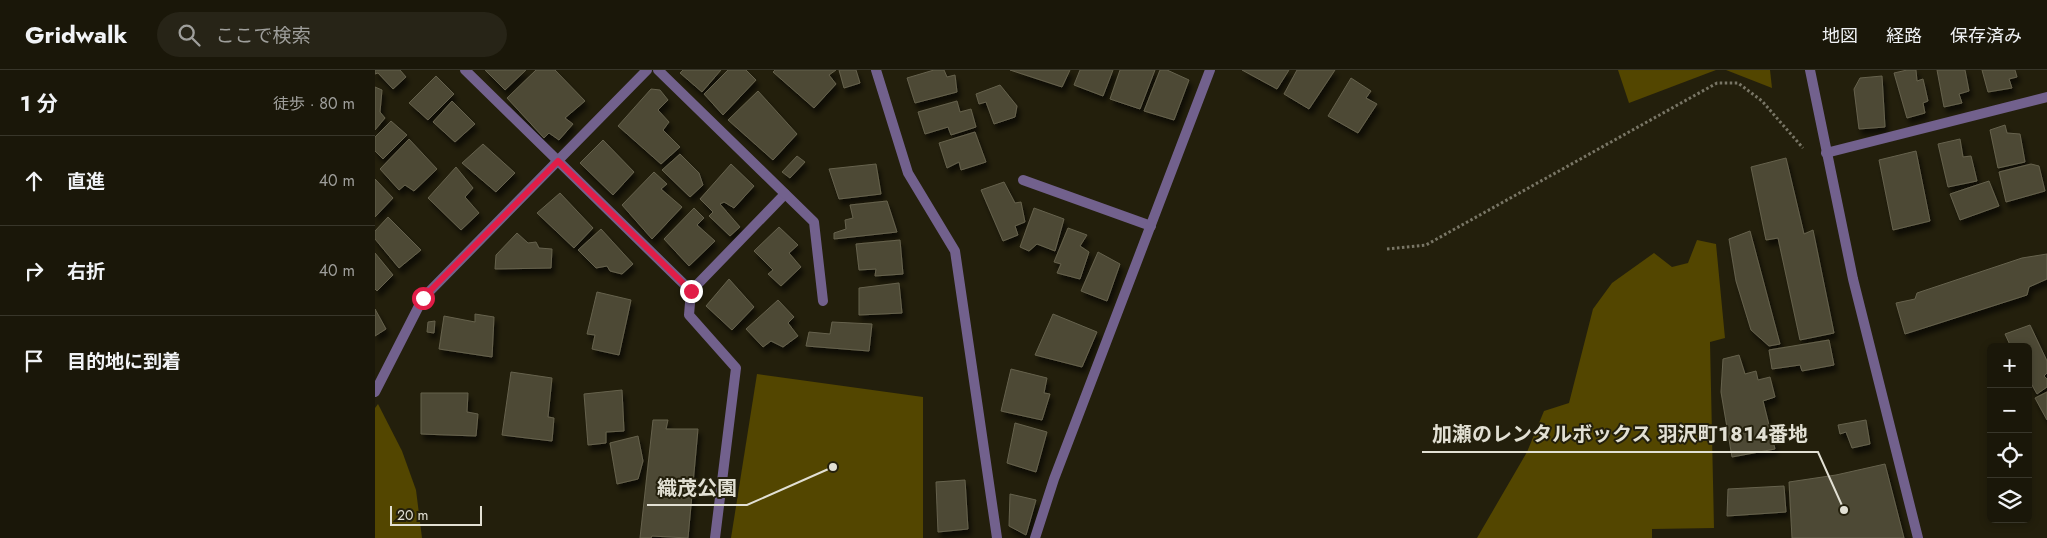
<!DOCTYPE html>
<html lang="ja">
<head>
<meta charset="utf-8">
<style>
	:root { --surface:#1a1709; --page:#272417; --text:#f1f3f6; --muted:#9f9f9c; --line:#38362a }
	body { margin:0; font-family:Jost,"Noto Sans JP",sans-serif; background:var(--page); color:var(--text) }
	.controls { position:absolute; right:15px; bottom:15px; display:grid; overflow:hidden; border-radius:8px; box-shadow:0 2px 8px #0003 }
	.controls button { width:45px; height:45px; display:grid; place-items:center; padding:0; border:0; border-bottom:1px solid var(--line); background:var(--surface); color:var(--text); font:25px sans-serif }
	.scale { position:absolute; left:15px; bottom:12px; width:92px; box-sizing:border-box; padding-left:5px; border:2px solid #e2e0d4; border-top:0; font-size:14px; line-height:18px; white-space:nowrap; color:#e2e0d4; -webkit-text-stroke:4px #231f0c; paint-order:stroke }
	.stop { position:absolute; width:15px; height:15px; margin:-11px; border:4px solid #e11d48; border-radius:50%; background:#fff }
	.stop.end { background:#e11d48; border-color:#fff; box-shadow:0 1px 5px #0008 }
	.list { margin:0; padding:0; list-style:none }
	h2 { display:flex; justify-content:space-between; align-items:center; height:65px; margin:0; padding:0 20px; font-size:21px }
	h2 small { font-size:16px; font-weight:400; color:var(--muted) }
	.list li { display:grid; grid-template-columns:32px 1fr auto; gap:15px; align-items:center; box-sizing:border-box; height:90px; padding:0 20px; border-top:1px solid var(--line) }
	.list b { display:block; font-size:19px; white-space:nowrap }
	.list em { font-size:16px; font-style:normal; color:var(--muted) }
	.icon { flex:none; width:28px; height:28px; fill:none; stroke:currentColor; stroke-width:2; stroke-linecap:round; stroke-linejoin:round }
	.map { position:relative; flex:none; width:1672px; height:468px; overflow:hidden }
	header { display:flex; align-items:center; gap:30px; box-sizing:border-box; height:70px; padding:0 25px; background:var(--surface); border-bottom:1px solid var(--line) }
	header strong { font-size:24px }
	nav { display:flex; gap:28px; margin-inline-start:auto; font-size:18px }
	.search { width:350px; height:45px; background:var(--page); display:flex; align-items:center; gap:12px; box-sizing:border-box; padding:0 18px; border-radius:28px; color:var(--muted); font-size:19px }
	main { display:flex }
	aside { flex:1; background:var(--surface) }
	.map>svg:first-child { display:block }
</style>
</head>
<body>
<header>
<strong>Gridwalk</strong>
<div class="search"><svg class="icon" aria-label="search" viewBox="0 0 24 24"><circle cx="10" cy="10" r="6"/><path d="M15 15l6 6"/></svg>ここで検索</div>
<nav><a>地図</a><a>経路</a><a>保存済み</a></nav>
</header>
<main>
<aside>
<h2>1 分<small>徒歩 · 80 m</small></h2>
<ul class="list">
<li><svg class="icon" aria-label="ahead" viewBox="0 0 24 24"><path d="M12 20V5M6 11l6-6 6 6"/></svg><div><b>直進</b></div><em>40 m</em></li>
<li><svg class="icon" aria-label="right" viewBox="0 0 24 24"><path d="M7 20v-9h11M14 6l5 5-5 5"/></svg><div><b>右折</b></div><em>40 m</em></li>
<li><svg class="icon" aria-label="arrive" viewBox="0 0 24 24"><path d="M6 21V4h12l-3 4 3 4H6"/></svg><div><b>目的地に到着</b></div></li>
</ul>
</aside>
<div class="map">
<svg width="1672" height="468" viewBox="0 0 1672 468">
	<defs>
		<filter id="shadow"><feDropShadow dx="3" dy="5.5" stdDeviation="2.5" flood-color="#0009"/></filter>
	</defs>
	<rect width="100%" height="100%" fill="#231f0c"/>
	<g fill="#534600">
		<polygon points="1243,0 1341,0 1254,33"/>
		<polygon points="1351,0 1395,0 1397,18"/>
		<polygon points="1322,170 1341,174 1350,268 1335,272 1339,458 1277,459 1277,468 1102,468 1152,382 1169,341 1194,333 1218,239 1237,213 1279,183 1297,197 1313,193"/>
		<polygon points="382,304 548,327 548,468 356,468"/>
		<polygon points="3,334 27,381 41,420 47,468 0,468 0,338"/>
	</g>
	<g fill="#4d4935" stroke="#66624d" filter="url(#shadow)">
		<polygon points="0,0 25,0 31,7 18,19 3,3 0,4"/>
		<polygon points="110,0 151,0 130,20"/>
		<polygon points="161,0 180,0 210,31 190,48 198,54 184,70 174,63 169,68 132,28"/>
		<polygon points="308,0 346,0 327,22 305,3"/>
		<polygon points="353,0 371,0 381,10 348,45 329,24"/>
		<polygon points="400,0 461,0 454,5 461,14 439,38 398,2"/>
		<polygon points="464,0 481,0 485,13 469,18"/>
		<polygon points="559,0 569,0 572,7 580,5 582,22 540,33 532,8"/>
		<polygon points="635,0 695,0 687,17"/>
		<polygon points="705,0 738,0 728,26 699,15"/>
		<polygon points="745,0 780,0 765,39 735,29"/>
		<polygon points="785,0 792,0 814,10 799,50 769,41"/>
		<polygon points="867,0 914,0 902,19"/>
		<polygon points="922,0 960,0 934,39 909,24"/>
		<polygon points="1532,0 1541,0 1542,11 1548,9 1553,31 1548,33 1550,43 1532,48 1519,3"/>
		<polygon points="1562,0 1590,0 1594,21 1584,24 1587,33 1569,37"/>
		<polygon points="1607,0 1640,0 1642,7 1634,9 1637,18 1613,22"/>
		<polygon points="61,6 79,24 53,50 34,33"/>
		<polygon points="1507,6 1510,57 1484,59 1479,19 1485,8"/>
		<polygon points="976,8 996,21 991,28 1002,34 983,63 953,46"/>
		<polygon points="625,15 642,36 640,47 619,54 611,32 604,34 601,24"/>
		<polygon points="0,17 7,20 5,42 10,48 0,60"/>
		<polygon points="276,19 285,20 293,30 283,40 294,52 288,60 305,77 286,94 243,56"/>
		<polygon points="383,21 422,64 398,90 353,50"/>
		<polygon points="77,31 100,54 80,72 58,52"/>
		<polygon points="582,31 585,42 596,39 601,57 576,65 573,57 550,64 543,42"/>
		<polygon points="16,51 32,65 8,89 0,81 0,67"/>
		<polygon points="1630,55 1632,63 1645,64 1650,92 1623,98 1615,60"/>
		<polygon points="600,62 611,92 586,100 584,92 572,98 564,73"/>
		<polygon points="34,69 62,99 39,121 30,115 24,120 5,99"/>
		<polygon points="1585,69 1588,87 1596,86 1602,111 1573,117 1563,74"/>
		<polygon points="228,70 259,102 238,125 205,93"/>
		<polygon points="108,74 140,103 121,122 87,93"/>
		<polygon points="1541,81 1555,151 1518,160 1504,90"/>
		<polygon points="305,84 324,103 328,115 315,127 287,100"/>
		<polygon points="422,86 430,92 415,108 407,102"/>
		<polygon points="1411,88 1429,164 1438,160 1459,263 1425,270 1403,168 1391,170 1376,97"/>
		<polygon points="356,94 379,116 359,138 349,132 345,134 365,157 355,166 334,146 338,142 325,129"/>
		<polygon points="501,94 506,124 464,129 454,99"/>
		<polygon points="1656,94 1664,96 1670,121 1631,132 1624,102"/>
		<polygon points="81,97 98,118 90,127 104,143 86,160 53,128"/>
		<polygon points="279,102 292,114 286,119 307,137 277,169 247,135"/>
		<polygon points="0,109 18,128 0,147"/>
		<polygon points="1614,111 1624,136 1585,150 1575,124"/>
		<polygon points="629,112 640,133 646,132 650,152 640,156 643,165 628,171 606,120"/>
		<polygon points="185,123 218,158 199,178 162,143"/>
		<polygon points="512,131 522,162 459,169 459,163 471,159 470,150 478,148 475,135"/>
		<polygon points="319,138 329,148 322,155 340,171 314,196 289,169"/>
		<polygon points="659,138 689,149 680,181 662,174 654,181 645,177"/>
		<polygon points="13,147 46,180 24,198 0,169 0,161"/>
		<polygon points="404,157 423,175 414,183 426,197 406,216 393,204 398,200 379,181"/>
		<polygon points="693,158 712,165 705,176 714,182 705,209 682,203 686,194 679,192"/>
		<polygon points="226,159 258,194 247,204 235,201 232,196 221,198 203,180"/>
		<polygon points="1375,161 1405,274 1394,276 1376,260 1361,211 1354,169"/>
		<polygon points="142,163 153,173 161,172 164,178 177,179 176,198 120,199 121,185"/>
		<polygon points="525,170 528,204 500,206 501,199 484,200 481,174"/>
		<polygon points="723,182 745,194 732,231 706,221"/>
		<polygon points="0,183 18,205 2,221 0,219"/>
		<polygon points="1672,184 1672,209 1654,217 1652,225 1530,264 1521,233 1540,229 1542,223 1647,188"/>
		<polygon points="354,209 379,237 357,260 331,236"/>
		<polygon points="524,213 527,243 484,245 484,218"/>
		<polygon points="222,222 256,230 244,285 217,279 220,265 212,264"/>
		<polygon points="403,230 419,247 413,253 423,266 408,277 396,271 388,277 371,259"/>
		<polygon points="0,239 11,259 0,266"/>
		<polygon points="100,244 119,247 117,287 64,279 69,246 100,252"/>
		<polygon points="678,244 722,262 707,297 660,285"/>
		<polygon points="60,251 59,263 52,262 53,252"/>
		<polygon points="457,252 497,254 494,281 431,276 434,262 455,264"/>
		<polygon points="1655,255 1672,291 1672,303 1669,306 1672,309 1672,317 1662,324 1653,308 1653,277 1636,277 1630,264"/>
		<polygon points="1454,270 1459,295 1427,301 1425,295 1397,299 1394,280"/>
		<polygon points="1364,285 1370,304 1381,301 1383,310 1395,307 1400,327 1388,331 1400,379 1357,387 1346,322 1348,289"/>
		<polygon points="636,299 672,308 669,323 675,324 667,350 626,341"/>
		<polygon points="136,302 177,308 173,347 179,348 177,371 127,365"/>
		<polygon points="247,320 249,361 231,362 231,373 213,375 209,324"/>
		<polygon points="1672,322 1672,350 1660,328"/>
		<polygon points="46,323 93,323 92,342 103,344 101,366 46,364"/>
		<polygon points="278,350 293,350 291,359 323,359 313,468 277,466 276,468 265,468"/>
		<polygon points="1491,350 1495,374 1477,378 1471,362 1465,364 1463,355"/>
		<polygon points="640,353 672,362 661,402 632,393"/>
		<polygon points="263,366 268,391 263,409 242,414 235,373"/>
		<polygon points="1510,394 1529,468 1417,468 1414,412 1461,405"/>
		<polygon points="590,410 593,459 563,462 561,412"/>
		<polygon points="1409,416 1411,442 1352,446 1353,419"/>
		<polygon points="635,424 661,430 651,465 634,456"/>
	</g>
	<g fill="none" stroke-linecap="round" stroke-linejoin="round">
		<polyline stroke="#797666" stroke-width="3" stroke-dasharray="2.5 2.5" stroke-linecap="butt" points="1012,179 1051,175 1342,13 1363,13 1387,31 1428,78"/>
		<polyline stroke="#72618d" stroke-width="10" points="1451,83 1672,27"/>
		<g stroke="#72618d" stroke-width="10">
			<polyline points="90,0 316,221 410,124"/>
			<polyline points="283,0 439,152 448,231"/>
			<polyline points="501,0 533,103 580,181 622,468"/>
			<polyline points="648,110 776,156"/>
			<polyline points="316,221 314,245 361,298 340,468"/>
			<polyline points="0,322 48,228 272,0"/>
			<polyline points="660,468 679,409 835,0"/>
		</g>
		<polyline stroke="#72618d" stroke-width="10" points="1435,0 1478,209 1543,468"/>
	</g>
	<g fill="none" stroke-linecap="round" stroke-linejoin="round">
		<polyline stroke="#e11d48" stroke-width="6" points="48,228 183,91 316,221"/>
	</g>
	<path fill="none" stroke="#e2e0d4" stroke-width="2" d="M1469 440L1443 382H1047M458 397L372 435H272"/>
	<g fill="#e2e0d4" stroke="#231f0c" stroke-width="2">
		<circle cx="1469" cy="440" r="5"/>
		<circle cx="458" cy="397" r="5"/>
	</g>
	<g font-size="20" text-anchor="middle" font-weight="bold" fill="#e2e0d4" stroke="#231f0c" stroke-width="4" stroke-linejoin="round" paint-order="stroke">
		<text x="1245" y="371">加瀬のレンタルボックス 羽沢町１８１４番地</text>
		<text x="322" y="425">織茂公園</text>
	</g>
</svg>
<div class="controls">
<button>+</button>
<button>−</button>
<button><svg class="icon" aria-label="locate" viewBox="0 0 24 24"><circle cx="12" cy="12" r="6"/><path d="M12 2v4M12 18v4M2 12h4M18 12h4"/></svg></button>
<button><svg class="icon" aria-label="layers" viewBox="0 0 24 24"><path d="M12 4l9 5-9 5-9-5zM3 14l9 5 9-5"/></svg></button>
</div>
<div class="scale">20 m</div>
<div class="stop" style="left:48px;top:228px"></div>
<div class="stop end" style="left:316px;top:221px"></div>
</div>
</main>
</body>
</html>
